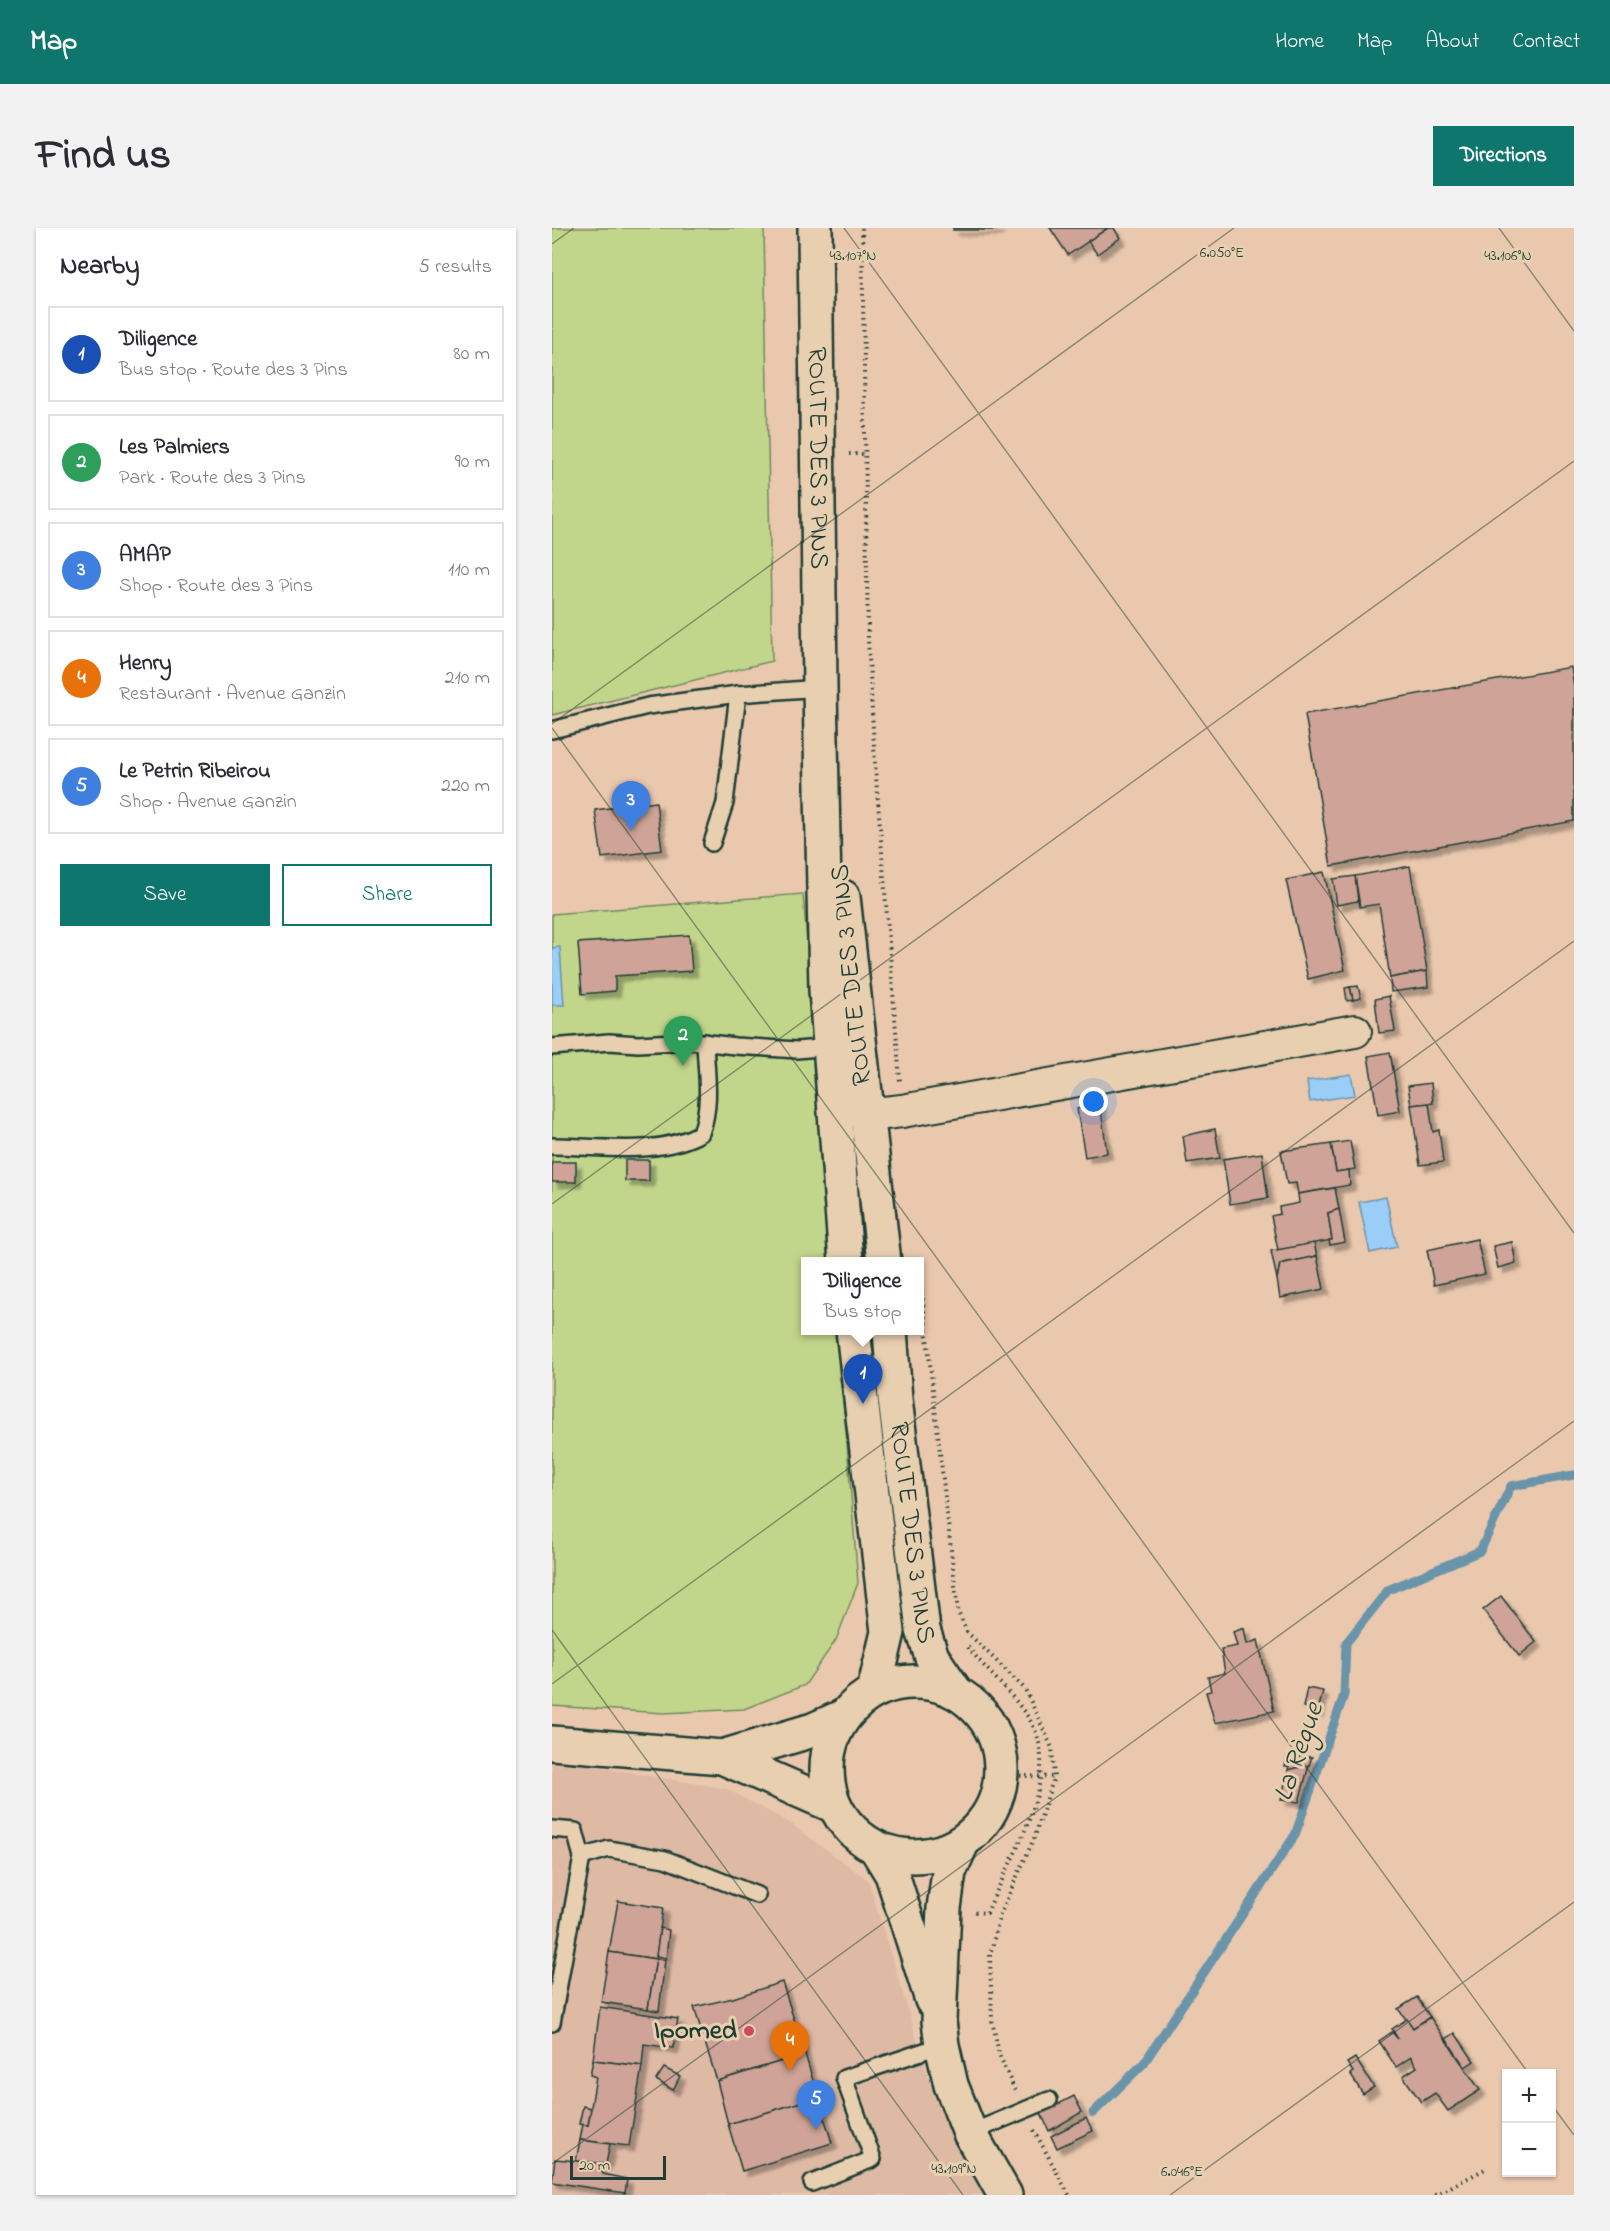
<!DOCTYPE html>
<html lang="en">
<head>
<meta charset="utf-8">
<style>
	:root { --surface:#fff; --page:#f2f2f3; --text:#2b2b33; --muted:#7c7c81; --line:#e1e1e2; --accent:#0f766e }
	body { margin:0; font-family:"Indie Flower",sans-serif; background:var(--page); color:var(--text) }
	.controls { position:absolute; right:18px; bottom:18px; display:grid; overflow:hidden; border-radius:0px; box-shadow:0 2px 4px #0004 }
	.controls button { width:54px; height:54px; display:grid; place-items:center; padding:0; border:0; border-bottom:2px solid var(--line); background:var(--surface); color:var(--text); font:30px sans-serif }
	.scale { position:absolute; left:18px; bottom:15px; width:96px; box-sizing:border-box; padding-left:6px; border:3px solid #1f3d34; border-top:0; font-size:16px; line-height:21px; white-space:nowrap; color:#1f3d34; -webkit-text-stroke:4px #e8cfb0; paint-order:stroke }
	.you { position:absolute; left:542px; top:874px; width:21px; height:21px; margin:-15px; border:4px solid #fff; border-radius:50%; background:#1a73e8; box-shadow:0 0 0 9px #1a73e833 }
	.badge { display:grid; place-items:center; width:39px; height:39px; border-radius:50%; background:var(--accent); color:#fff; font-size:20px; font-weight:700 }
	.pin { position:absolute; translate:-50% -50px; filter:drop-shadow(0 2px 3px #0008) }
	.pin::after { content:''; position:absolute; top:32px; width:21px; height:18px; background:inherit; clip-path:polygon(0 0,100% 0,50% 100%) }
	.popup { position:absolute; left:249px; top:1029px; width:123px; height:78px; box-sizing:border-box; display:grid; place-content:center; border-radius:0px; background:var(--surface); filter:drop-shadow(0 2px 4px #0005); font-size:20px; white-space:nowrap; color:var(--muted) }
	.popup b { font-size:22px; color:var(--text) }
	.popup::after { content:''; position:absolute; left:50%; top:100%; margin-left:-12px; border:12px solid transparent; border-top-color:var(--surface) }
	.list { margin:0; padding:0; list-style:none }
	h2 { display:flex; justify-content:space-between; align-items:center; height:78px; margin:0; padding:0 24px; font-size:26px }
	h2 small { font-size:20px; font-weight:400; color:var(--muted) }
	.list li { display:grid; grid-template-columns:39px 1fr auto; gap:18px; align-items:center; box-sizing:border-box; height:96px; margin:0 12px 12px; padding:0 12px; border:2px solid var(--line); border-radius:0px }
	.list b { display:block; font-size:22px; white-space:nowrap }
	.list p { margin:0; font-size:20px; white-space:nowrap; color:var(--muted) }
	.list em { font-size:20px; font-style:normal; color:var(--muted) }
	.actions { display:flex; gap:12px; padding:18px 24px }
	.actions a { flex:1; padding:14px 0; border:2px solid var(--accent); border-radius:0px; text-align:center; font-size:21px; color:var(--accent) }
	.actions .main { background:var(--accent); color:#fff }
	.map { position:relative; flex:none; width:1022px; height:1967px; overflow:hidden; border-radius:0px }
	header { display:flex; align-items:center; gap:36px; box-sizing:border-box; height:84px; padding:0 30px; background:var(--accent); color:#fff }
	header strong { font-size:28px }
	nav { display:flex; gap:33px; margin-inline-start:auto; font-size:21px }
	.intro { display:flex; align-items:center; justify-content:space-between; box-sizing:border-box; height:144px; padding:0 36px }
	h1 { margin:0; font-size:42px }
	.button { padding:15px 27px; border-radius:0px; background:var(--accent); color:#fff; font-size:21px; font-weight:700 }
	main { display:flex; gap:36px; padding:0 36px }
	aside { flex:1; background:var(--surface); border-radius:0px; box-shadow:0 2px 4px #0004 }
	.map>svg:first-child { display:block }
</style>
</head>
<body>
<header>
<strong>Map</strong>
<nav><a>Home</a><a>Map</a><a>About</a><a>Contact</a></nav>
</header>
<div class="intro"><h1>Find us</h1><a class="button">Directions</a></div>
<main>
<aside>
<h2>Nearby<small>5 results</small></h2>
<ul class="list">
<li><span class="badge" style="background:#1a4fb4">1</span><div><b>Diligence</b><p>Bus stop · Route des 3 Pins</p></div><em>80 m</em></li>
<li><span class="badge" style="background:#2e9e5b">2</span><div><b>Les Palmiers</b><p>Park · Route des 3 Pins</p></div><em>90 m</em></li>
<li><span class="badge" style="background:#3f7fe0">3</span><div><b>AMAP</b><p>Shop · Route des 3 Pins</p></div><em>110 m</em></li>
<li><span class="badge" style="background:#e8710a">4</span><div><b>Henry</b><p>Restaurant · Avenue Ganzin</p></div><em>210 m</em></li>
<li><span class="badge" style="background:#3f7fe0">5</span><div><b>Le Petrin Ribeirou</b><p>Shop · Avenue Ganzin</p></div><em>220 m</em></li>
</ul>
<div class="actions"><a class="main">Save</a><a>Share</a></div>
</aside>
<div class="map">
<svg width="1022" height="1967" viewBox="0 0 1022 1967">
	<defs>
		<filter id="shadow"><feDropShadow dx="5.5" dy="5.5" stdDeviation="1.5" flood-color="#0004"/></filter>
	</defs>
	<rect width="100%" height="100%" fill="#eac8ae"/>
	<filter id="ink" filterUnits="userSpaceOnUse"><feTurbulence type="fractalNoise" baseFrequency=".0167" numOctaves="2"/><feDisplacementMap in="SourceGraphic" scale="12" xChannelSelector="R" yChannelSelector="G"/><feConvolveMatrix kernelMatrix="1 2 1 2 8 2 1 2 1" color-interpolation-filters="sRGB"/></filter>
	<g filter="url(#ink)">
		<polygon fill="#debaa5" points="0,1531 175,1561 235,1593 316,1652 381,1864 435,1967 0,1967"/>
		<g fill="#c2d68b" stroke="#708a60" stroke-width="1.5">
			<polygon points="0,0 212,0 220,433 0,487"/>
			<polygon points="251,666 282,1033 254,1034 254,1102 286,1103 306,1355 284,1412 253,1457 192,1481 112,1485 0,1478 0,686"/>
		</g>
		<g fill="#9acef8" stroke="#6994aa" stroke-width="1.5">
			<polygon points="8,719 12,777 0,777 0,720"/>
			<polygon points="799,846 803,867 758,874 755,853"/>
			<polygon points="834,969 845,1019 818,1025 807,974"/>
		</g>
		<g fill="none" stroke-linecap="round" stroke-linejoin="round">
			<polyline stroke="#6994aa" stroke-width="9" points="541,1885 592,1835 743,1607 792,1467 794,1415 836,1362 928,1323 959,1258 1022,1247"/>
		</g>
		<g fill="#cfa397" stroke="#1f3d34" stroke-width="1.5" filter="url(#shadow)">
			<rect x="401" y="0" width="44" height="2"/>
			<polygon points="498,0 556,0 516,27"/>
			<polygon points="556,0 562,0 568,10 545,26 536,13"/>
			<polygon points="1019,439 1022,459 1022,593 779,638 753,486"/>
			<polygon points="104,574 110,622 50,630 43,582"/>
			<polygon points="858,638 875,743 838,750 827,676 808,679 803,648"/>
			<polygon points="772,644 793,742 756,751 734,652"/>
			<polygon points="803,648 806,673 785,677 781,651"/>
			<polygon points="137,707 140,743 63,748 63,763 30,766 26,715"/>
			<polygon points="875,743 876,759 839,764 838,750"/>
			<polygon points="806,758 809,770 801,772 798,759"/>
			<polygon points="798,759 801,772 795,773 793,760"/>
			<polygon points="837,768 843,803 827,805 823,771"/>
			<polygon points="838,824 848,883 826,887 816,828"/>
			<polygon points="879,855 881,875 859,877 856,858"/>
			<polygon points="548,875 555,925 533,929 525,881"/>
			<polygon points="877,875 881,904 887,902 891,934 868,937 859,877"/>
			<polygon points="663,901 668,930 635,935 631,908"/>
			<polygon points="798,913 803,941 784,944 779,916"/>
			<polygon points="779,916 784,944 797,942 798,957 746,966 744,955 735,956 729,923"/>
			<polygon points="710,925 716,970 678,976 671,931"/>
			<rect x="73" y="932" width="24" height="21"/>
			<rect x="0" y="934" width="24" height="20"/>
			<polygon points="783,960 787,981 776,985 780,1012 726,1022 719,988 728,986 727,979 747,975 746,966"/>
			<polygon points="787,981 793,1014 778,1017 777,1012 780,1012 776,985"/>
			<polygon points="925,1011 933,1046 882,1057 875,1022"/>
			<polygon points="960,1014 964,1035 946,1040 941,1018"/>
			<polygon points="762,1015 765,1028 728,1036 725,1051 719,1023"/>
			<polygon points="765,1028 772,1061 728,1070 725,1051 728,1036"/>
			<polygon points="949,1368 984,1414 967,1428 931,1382"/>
			<polygon points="692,1400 695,1416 706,1412 722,1483 663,1495 654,1464 659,1463 656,1449 673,1445 669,1421 685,1418 681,1404"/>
			<polygon points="755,1460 771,1463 766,1483 751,1479"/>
			<polygon points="735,1528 760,1529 757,1537 736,1542 737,1538 733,1538"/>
			<polygon points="757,1537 747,1574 729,1572 736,1542"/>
			<polygon points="66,1673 111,1680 104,1731 57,1724"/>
			<polygon points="108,1700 117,1702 114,1730 104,1728"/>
			<polygon points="57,1724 104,1731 96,1781 49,1774"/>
			<polygon points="104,1731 113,1732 107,1783 96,1781"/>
			<polygon points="230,1754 253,1826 165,1853 142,1779 181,1770"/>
			<polygon points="865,1769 878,1789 861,1800 846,1781"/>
			<polygon points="48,1779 126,1791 121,1820 92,1816 90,1838 41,1832"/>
			<polygon points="878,1789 928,1862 896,1883 883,1865 869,1874 851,1848 865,1839 859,1829 844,1839 827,1813 840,1804 846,1811 840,1801 855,1791 861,1800"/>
			<polygon points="903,1805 922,1833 913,1839 894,1811"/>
			<polygon points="253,1826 266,1869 176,1896 165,1853"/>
			<polygon points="803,1830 822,1859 811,1866 798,1846 801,1844 795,1835"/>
			<polygon points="41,1832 90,1838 77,1918 28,1912 31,1896 36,1897 44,1849 38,1847"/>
			<polygon points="112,1840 128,1848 121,1862 104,1852"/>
			<polygon points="522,1868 530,1884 497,1903 489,1885"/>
			<polygon points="266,1869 280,1915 190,1943 176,1896"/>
			<polygon points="31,1878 39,1880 36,1897 27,1896"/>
			<polygon points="534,1890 541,1903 505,1920 499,1908"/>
			<polygon points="28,1912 58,1916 54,1936 24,1933"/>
			<polygon points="3,1931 46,1935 51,1946 75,1951 73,1965 0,1954"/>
		</g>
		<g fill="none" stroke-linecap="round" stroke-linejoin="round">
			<g stroke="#1f3d34" stroke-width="20">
				<g id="service">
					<polyline points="0,502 96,478 186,466 268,460"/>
					<polyline points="160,615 173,575 186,466"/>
					<polyline points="0,819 57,814 86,816 140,813 183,818 245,822 277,819"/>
					<path d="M0 918C48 918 106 929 149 905 160 874 154 846 153 814"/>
					<polyline points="0,1601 23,1603 30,1629 0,1795"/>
					<polyline points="30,1629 57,1621 113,1631 205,1667"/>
					<polyline points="418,1905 497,1872"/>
					<polyline points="260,1955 321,1931 292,1850 390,1817"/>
				</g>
			</g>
			<g stroke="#1f3d34" stroke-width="36">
				<polyline id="minor" points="315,887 350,883 803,803"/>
			</g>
			<g stroke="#1f3d34" stroke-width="38">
				<g id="secondary">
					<polyline points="0,1515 170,1529 283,1578"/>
					<polyline points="170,1529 261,1502 292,1488"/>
				</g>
			</g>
			<g stroke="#1f3d34" stroke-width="38">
				<g id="primary">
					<path id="s1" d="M263 0 268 460 274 762 294 1034"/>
					<polyline points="291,669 332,1034"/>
					<polyline points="301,1102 336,1404 322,1463"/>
					<path id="s2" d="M338 1102 343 1171 371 1402 380 1429 403 1463"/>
					<circle cx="362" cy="1541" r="87"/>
					<polyline points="410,1615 397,1644 392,1680 387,1793 390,1817 399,1857 418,1905 453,1967"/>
					<polyline points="324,1620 340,1646 380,1772"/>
				</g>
			</g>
			<g stroke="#1f3d34" stroke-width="4" stroke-dasharray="1.5 4.5" stroke-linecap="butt">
				<polyline points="310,0 316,412 323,536 348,853"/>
				<polyline points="297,226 314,226"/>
				<polyline points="368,1047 406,1384 415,1404 473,1461 500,1520 502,1549 483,1608 448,1687 438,1727 440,1792 447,1826 463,1863"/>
				<path d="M416 1419C435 1443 458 1463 476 1489 515 1547 457 1630 435 1685L423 1684"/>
				<polyline points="450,1547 502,1549"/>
				<polyline points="482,1902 517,1967"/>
				<polyline points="883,1967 935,1940"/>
			</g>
			<use href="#service" stroke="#e8cfb0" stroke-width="15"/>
			<use href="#minor" stroke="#e8cfb0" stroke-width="32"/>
			<use href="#secondary" stroke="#e8cfb0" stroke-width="33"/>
			<use href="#primary" stroke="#e8cfb0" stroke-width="33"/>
		</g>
	</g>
	<path fill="none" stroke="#1f3d34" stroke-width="1.5" stroke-opacity="0.45" d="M292 0 1022 1005M947 0 1022 103M0 16 22 0M0 496 682 0M0 500 977 1846M0 976 1022 233M0 1402 411 1967M0 1456 1022 713M999 1876 1022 1907M0 1936 1022 1193M618 1967 1022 1674"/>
	<circle fill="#d1495b" stroke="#e8cfb0" stroke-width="2" cx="197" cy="1803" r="6"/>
	<g text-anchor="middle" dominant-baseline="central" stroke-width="6" stroke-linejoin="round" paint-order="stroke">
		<g font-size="27" fill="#1f3d34" stroke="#e8cfb0">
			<text stroke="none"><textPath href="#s1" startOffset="230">ROUTE DES 3 PINS</textPath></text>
			<text transform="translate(300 747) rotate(-96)">ROUTE DES 3 PINS</text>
			<text stroke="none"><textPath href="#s2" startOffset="204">ROUTE DES 3 PINS</textPath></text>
		</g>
		<g font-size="27" font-weight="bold" fill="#1f3d34" stroke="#e8cfb0" text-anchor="end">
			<text x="185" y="1803">Ipomed</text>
		</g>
		<g font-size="28" font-style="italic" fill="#25443e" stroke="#e8cfb0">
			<text transform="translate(748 1524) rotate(-71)">La Règue</text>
		</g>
	</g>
	<g font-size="15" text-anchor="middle" fill="#1f3d34" stroke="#e8cfb0" stroke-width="6" stroke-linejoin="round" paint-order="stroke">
		<text x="670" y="29">6.050°E</text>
		<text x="301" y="32">43.107°N</text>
		<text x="956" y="32">43.106°N</text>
		<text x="402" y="1945">43.109°N</text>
		<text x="630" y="1948">6.046°E</text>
	</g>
</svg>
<div class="controls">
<button>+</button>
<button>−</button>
</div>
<div class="scale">20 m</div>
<div class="you"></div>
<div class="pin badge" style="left:311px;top:1176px;background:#1a4fb4">1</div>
<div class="popup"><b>Diligence</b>Bus stop</div>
<div class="pin badge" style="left:131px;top:838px;background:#2e9e5b">2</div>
<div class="pin badge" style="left:79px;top:603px;background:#3f7fe0">3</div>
<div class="pin badge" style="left:238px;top:1843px;background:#e8710a">4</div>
<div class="pin badge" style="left:264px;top:1902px;background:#3f7fe0">5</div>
</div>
</main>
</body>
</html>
